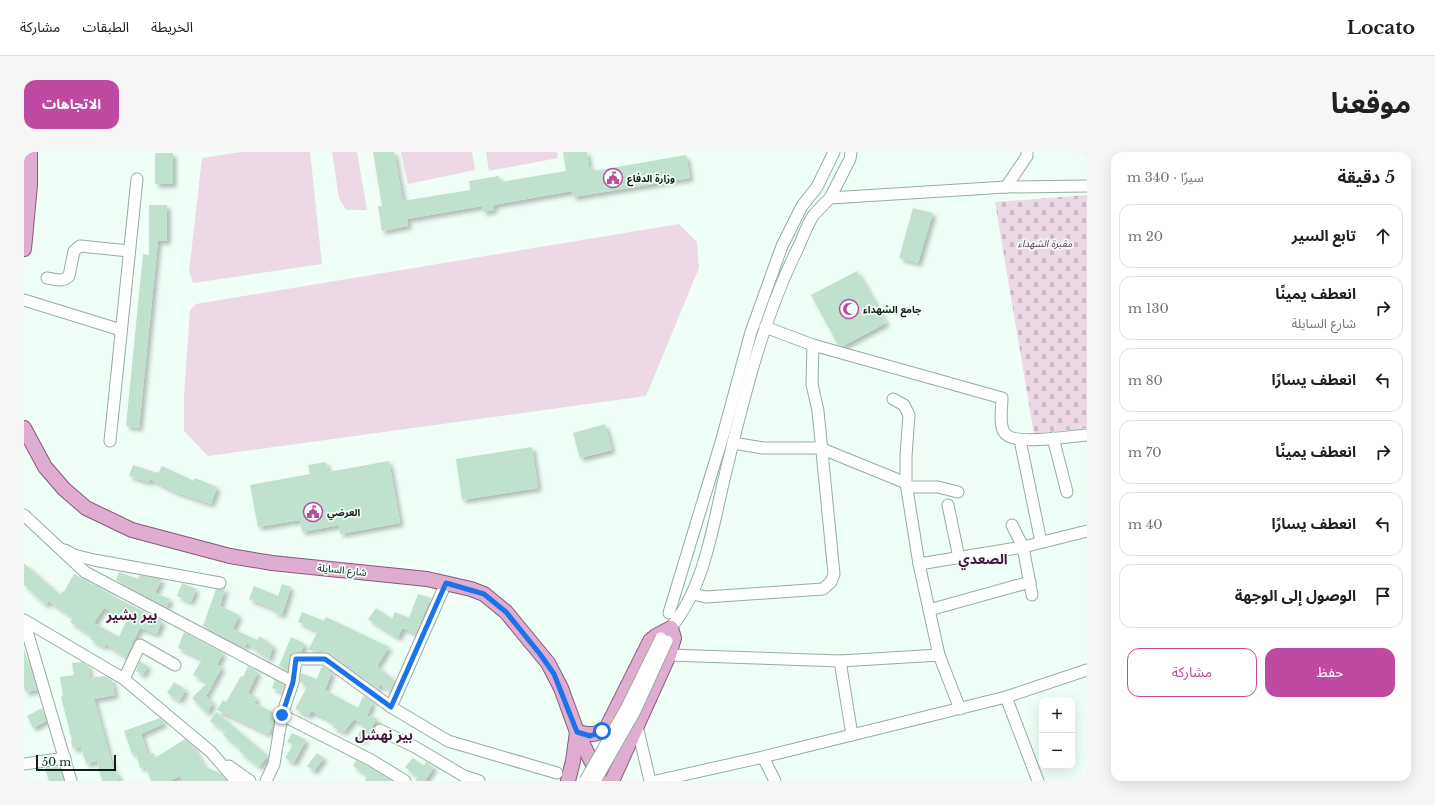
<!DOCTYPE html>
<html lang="ar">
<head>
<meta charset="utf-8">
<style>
	:root { --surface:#fff; --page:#f6f6f6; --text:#202124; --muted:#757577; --line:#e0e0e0; --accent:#c04aa1 }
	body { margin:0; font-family:"Libre Baskerville","Noto Sans Arabic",serif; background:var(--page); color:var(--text); direction:rtl }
	.controls { position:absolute; right:12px; bottom:12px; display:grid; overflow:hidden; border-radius:8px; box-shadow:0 4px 16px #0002 }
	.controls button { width:36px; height:36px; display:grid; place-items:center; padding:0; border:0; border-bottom:1px solid var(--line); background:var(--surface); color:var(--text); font:20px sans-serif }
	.scale { position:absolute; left:12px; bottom:10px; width:80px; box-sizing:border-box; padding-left:4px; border:2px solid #151d19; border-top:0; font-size:11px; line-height:14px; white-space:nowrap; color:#151d19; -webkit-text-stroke:3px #effef6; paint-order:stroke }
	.stop { position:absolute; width:12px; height:12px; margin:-9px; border:3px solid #1a73e8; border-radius:50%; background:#fff }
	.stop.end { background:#1a73e8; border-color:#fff; box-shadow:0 1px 4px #0008 }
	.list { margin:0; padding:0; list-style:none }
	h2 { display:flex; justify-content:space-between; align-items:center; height:52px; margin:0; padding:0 16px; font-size:17px }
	h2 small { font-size:13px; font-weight:400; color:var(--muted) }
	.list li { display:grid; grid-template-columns:26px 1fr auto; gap:12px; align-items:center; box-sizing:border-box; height:64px; margin:0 8px 8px; padding:0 8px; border:1px solid var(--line); border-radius:12px }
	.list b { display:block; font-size:15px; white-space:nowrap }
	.list p { margin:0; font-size:13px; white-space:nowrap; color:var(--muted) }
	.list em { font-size:13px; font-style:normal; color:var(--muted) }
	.actions { display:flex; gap:8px; padding:12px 16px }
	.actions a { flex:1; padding:9px 0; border:1px solid var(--accent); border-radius:12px; text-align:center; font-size:14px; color:var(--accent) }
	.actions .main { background:var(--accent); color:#fff }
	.icon { flex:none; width:22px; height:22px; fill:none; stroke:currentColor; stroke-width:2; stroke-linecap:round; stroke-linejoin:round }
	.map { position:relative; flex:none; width:1063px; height:629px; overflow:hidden; direction:ltr; border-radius:12px }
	header { display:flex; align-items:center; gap:24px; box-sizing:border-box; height:56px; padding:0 20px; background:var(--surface); border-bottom:1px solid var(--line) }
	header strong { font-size:19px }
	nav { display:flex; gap:22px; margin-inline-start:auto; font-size:14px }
	.intro { display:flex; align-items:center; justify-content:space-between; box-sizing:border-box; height:96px; padding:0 24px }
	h1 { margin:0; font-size:28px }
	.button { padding:10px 18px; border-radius:12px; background:var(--accent); color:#fff; font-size:14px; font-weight:700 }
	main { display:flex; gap:24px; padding:0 24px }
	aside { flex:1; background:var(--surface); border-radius:12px; box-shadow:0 4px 16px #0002 }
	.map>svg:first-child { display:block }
</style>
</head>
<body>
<header>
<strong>Locato</strong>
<nav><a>الخريطة</a><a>الطبقات</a><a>مشاركة</a></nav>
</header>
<div class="intro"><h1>موقعنا</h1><a class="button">الاتجاهات</a></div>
<main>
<aside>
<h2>5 دقيقة<small>سيرًا · 340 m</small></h2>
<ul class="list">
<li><svg class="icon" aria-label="ahead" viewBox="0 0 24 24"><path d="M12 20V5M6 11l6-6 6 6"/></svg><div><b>تابع السير</b></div><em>20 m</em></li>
<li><svg class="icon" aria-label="right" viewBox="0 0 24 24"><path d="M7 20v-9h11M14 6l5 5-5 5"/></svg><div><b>انعطف يمينًا</b><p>شارع السايلة</p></div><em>130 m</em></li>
<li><svg class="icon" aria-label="left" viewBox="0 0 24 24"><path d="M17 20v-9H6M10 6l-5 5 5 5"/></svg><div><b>انعطف يسارًا</b></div><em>80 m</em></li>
<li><svg class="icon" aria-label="right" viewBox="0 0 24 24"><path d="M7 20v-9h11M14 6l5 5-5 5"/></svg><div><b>انعطف يمينًا</b></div><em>70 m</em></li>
<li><svg class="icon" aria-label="left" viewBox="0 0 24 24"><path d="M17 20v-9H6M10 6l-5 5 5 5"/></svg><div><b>انعطف يسارًا</b></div><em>40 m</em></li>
<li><svg class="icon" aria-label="arrive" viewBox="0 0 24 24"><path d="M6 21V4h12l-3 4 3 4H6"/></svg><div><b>الوصول إلى الوجهة</b></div></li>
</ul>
<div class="actions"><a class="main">حفظ</a><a>مشاركة</a></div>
</aside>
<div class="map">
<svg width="1063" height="629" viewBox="0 0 1063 629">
	<defs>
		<pattern id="cemetery-stones" width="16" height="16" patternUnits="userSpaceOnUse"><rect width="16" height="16" fill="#edd9e5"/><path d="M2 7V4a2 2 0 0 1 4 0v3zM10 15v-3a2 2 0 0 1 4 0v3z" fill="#cabac4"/></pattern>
		<filter id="shadow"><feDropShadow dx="3.5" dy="3.5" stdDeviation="2" flood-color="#0004"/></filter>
	</defs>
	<rect width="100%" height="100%" fill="#effef6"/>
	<g fill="#edd9e5">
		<polygon points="217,0 286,0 298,112 169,131 165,120 178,6"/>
		<polygon points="308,0 333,0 343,58 322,58 315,46"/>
		<polygon points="377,0 448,0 451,18 384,32"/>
		<polygon points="462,0 533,0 534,6 465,19"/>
		<polygon points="655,72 673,90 675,116 622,244 184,304 160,279 160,244 166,158 172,152"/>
	</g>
	<polygon fill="url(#cemetery-stones)" points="1063,43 1063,276 1010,282 971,50"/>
	<g fill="#bfe1ce" fill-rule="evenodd" filter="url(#shadow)">
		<polygon points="349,0 370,0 379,49 446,38 445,29 475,24 476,30 542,19 539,0 563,0 565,16 569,15 570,19 662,3 666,26 549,45 548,39 469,53 470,58 459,60 458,54 383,67 384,74 358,79 354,54 358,54"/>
		<rect x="131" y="1" width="18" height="31"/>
		<polygon points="125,53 143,53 143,89 134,89 115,276 102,274 119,102 125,103"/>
		<polygon points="889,56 909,61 894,111 875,106"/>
		<polygon points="833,119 862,171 819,194 814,193 787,143"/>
		<polygon points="581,272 588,298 556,306 549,281"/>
		<polygon points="508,295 514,336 438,348 432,307"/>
		<polygon points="365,309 376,371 316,382 315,373 278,380 276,368 234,375 226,333 286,322 284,313 302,310 304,320"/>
		<polygon points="109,313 134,321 138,314 170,329 171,326 193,335 187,352 152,340 126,327 125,330 105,324"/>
		<path d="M0 411 36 443 39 439 40 440 50 422 87 442V443L138 469 133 482 116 476 102 505 81 492 80 495 66 487 68 484 46 470 49 466 25 449 22 453 0 433ZM80 456 103 467 95 485 70 471Z"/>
		<polygon points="95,420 114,427 116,423 138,427 131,441 146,447 143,455 92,428"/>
		<polygon points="158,431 172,437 167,450 153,444"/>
		<polygon points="258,432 267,435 258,463 250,460 251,457 225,447 230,434 254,444"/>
		<polygon points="202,433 196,454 215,463 209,477 233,488 236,484 249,494 245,507 223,491 221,495 179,474 192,437 199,437"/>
		<polygon points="394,442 407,446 392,481 378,476 374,486 344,467 352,456 368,467 371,460 385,466"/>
		<polygon points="278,460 300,469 302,465 365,495 353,514 371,529 366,540 356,532 354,537 305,501 284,498 294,479 274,470"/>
		<polygon points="160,480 199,501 193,513 198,515 182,544 189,551 183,561 168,546 184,530 169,523 178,507 154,496"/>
		<polygon points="267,485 281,492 277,500 269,501 266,503 263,519 255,514"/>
		<polygon points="0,497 13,538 1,540 0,534"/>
		<polygon points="116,509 124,514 119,523 112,519"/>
		<polygon points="58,510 64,514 66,526 81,524 88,528 91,543 70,547 90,620 93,620 95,629 78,629 73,609 62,612 57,595 49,597 47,589 48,588 37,545 39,544 36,525 50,523 48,511"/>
		<polygon points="224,514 234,520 224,541 233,546 230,551 251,561 249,572 245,582 193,558 199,548 202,550 217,524 219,525"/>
		<polygon points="298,514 308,520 301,538 334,556 339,544 349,550 343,564 345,565 347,563 353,567 339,589 332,586 340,573 330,567 320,580 308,575 311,571 287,559 285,564 271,557 283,535 276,530 277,521 293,527"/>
		<polygon points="251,528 260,533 258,540 248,536"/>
		<polygon points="150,530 162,538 155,549 143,541"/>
		<polygon points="18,556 22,569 9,576 3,564"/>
		<polygon points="192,560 244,604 235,615 215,599 217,597 199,583 202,580 186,569"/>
		<polygon points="136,566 141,571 117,582 124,603 130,601 131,606 161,587 167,592 181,615 196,621 203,629 160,629 155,624 146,629 127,629 122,615 116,616 112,601 108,602 100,579"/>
		<polygon points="268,581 282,588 270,611 261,606 269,593 263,590"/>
		<polygon points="293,601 300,606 290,619 283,614"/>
		<polygon points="389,606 400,614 402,610 410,615 401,629 391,629 394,625 381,615"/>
		<polygon points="332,608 344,614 368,629 341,629 343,623 329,614"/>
		<polygon points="35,614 40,629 25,629 21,616"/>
	</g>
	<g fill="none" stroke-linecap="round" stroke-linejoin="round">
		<g stroke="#97ada1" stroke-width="13">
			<g id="minor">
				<polyline points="982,35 1003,4 1003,0"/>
				<polyline points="806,46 826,7 827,0"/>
				<path d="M23 126C31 127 38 131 45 124L50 99 56 94 105 99"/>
				<polyline points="0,148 97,178"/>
				<path d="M741 175 789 193 978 246C978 255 975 272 980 280 988 295 1046 284 1063 283"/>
				<polyline points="869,247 880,253 885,263 882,304 882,331 895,412 915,503 936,557"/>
				<polyline points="1029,286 1043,340"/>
				<polyline points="996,288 1017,390"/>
				<polyline points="86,289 113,27"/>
				<polyline points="709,291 739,296 796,296 882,331"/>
				<polyline points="883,335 914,335 934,340"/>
				<polyline points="924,353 935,406"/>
				<polyline points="0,363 61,420 269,530"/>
				<polyline points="988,373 999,395 1008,443"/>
				<polyline points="41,398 50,403 70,408 196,431"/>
				<polyline points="895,412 999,395 1063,379"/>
				<polyline points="669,442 682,445 799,437 807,430 810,422 794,259 788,232 789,193"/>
				<polyline points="905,458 1006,430"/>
				<polyline points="645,461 698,287 727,180 758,94 778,54 793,35 810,0"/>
				<polyline points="0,468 100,527 187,600 212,629"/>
				<polyline points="0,469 47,629"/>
				<path d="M642 481C677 444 687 385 698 336 717 256 736 174 772 100 778 88 782 75 789 64 794 58 800 52 806 46L982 35 1063 34"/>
				<polyline points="645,503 816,509 915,503"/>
				<polyline points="816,509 828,583"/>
				<polyline points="100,527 116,493 151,513"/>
				<polyline points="982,545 1014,629"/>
				<polyline points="367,555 422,431"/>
				<polyline points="258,563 347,608 381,629"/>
				<polyline points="613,574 626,629"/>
				<polyline points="356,578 391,595 440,624 455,629"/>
				<polyline points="739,605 751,629"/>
				<polyline points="0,612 41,606"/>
				<polyline points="205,614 226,629"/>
				<polyline points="242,629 250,612 258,563 269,530 272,507 301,507 367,555 424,589 533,621"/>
				<polyline points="632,629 739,605 982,545 1063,518"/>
			</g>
		</g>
		<g stroke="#89587a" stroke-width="16">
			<g id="major">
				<polyline points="0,97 6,33 6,0"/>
				<polyline points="0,276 21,315 40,337 62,356 108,378 206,404 248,411 403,427 447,437 460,442 482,460 524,511 537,536 553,580 575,625"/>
				<path d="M553 580C566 583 573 584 583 575L626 489 632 484 647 476 650 486 645 503 588 629"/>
				<polyline points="544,629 549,609 553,580"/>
			</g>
		</g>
		<use href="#minor" stroke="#fff" stroke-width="11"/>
		<use href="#major" stroke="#deadcf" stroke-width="14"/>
		<g stroke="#97ada1" stroke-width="13" stroke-linecap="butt">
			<g id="minor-bridge">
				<polyline points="561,629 603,555 637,486"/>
				<polyline points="571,629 611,559 643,489"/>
			</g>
		</g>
		<use href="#minor-bridge" stroke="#fff" stroke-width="11"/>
	</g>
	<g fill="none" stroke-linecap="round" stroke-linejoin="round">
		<polyline stroke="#1a73e8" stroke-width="5" points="258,563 269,530 272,507 301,507 367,555 422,431 460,442 482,460 516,502 530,522 553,580 566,584 578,579"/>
	</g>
	<defs>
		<g id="civic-ring" transform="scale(1)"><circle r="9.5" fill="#effef6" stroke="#c04aa1" stroke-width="1.5"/><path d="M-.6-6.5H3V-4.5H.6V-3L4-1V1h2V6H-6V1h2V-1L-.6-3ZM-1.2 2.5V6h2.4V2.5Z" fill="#c04aa1"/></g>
		<g id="mosque-ring" transform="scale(1)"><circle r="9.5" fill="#effef6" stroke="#c04aa1" stroke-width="1.5"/><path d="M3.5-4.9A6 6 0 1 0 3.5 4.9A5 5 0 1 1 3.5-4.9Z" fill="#c04aa1"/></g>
	</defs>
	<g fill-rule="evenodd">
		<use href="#civic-ring" x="589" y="26"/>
		<use href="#mosque-ring" x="825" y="157"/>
		<use href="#civic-ring" x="289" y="360"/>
	</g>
	<g text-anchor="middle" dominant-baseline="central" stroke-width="3.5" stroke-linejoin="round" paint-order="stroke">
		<g font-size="10" font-weight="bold" fill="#151d19" stroke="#effef6" text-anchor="start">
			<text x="603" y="26">وزارة الدفاع</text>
			<text x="839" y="157">جامع الشهداء</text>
			<text x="303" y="360">العرضي</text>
		</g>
		<g font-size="10" font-style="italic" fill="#673d5a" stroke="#effef6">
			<text x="1021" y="91">مقبرة الشهداء</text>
		</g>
		<g font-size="10" fill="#151d19" stroke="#effef6">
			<text transform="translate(318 418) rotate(6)">شارع السايلة</text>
		</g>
		<g font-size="14" font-weight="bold" fill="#4b133d" stroke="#effef6">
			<text x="959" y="407">الصعدي</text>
			<text x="108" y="463">بير بشير</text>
			<text x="360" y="583">بير نهشل</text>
		</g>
	</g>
</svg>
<div class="controls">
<button>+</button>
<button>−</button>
</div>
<div class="scale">50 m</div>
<div class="stop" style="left:578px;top:579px"></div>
<div class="stop end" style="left:258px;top:563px"></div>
</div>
</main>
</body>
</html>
